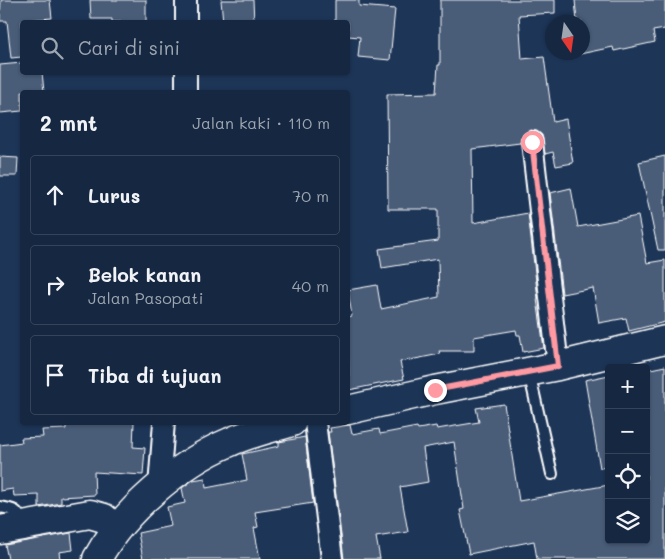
<!DOCTYPE html>
<html lang="id">
<head>
<meta charset="utf-8">
<style>
	:root { --surface:#162841; --page:#23344c; --text:#f1f3f6; --muted:#9ea6b1; --line:#35445a }
	body { margin:0; font-family:Mali,sans-serif; background:var(--page); color:var(--text) }
	.controls { position:absolute; right:15px; bottom:15px; display:grid; overflow:hidden; border-radius:5px; box-shadow:0 1px 4px #0004 }
	.controls button { width:45px; height:45px; display:grid; place-items:center; padding:0; border:0; border-bottom:1px solid var(--line); background:var(--surface); color:var(--text); font:25px sans-serif }
	.compass { position:absolute; left:545px; top:15px; width:45px; height:45px; border-radius:50%; background:var(--surface); box-shadow:0 1px 4px #0004; rotate:167deg }
	.stop { position:absolute; width:15px; height:15px; margin:-11px; border:4px solid #ff9aa2; border-radius:50%; background:#fff }
	.stop.end { background:#ff9aa2; border-color:#fff; box-shadow:0 1px 5px #0008 }
	.list { margin:0; padding:0; list-style:none }
	h2 { display:flex; justify-content:space-between; align-items:center; height:65px; margin:0; padding:0 20px; font-size:21px }
	h2 small { font-size:16px; font-weight:400; color:var(--muted) }
	.list li { display:grid; grid-template-columns:32px 1fr auto; gap:15px; align-items:center; box-sizing:border-box; height:80px; margin:0 10px 10px; padding:0 10px; border:1px solid var(--line); border-radius:5px }
	.list b { display:block; font-size:19px; white-space:nowrap }
	.list p { margin:0; font-size:16px; white-space:nowrap; color:var(--muted) }
	.list em { font-size:16px; font-style:normal; color:var(--muted) }
	.icon { flex:none; width:28px; height:28px; fill:none; stroke:currentColor; stroke-width:2; stroke-linecap:round; stroke-linejoin:round }
	.map { position:relative; flex:none; width:665px; height:559px; overflow:hidden }
	.search { position:absolute; background:var(--surface); box-shadow:0 1px 4px #0004; left:20px; top:20px; width:330px; height:55px; display:flex; align-items:center; gap:12px; box-sizing:border-box; padding:0 18px; border-radius:5px; color:var(--muted); font-size:19px }
	.panel { position:absolute; background:var(--surface); box-shadow:0 1px 4px #0004; left:20px; top:90px; width:330px; height:335px; border-radius:5px }
	.map>svg:first-child { display:block }
</style>
</head>
<body>
<div class="map">
<svg width="665" height="559" viewBox="0 0 665 559">
	<rect width="100%" height="100%" fill="#1d3557"/>
	<filter id="ink" filterUnits="userSpaceOnUse"><feTurbulence type="fractalNoise" baseFrequency=".02" numOctaves="2"/><feDisplacementMap in="SourceGraphic" scale="10" xChannelSelector="R" yChannelSelector="G"/><feConvolveMatrix kernelMatrix="1 2 1 2 8 2 1 2 1" color-interpolation-filters="sRGB"/></filter>
	<g filter="url(#ink)">
		<g fill="#4a5d79" stroke="#fff">
			<polygon points="1,0 50,0 52,18 26,20 26,22 22,21 22,57 11,58 7,21 0,21"/>
			<polygon points="90,0 146,0 146,22 112,22 112,19 91,19"/>
			<polygon points="221,0 253,0 254,22 223,22"/>
			<polygon points="335,0 359,0 359,6 395,9 390,60 358,57 360,37 348,36 348,22 335,22"/>
			<polygon points="440,0 555,0 555,13 519,15 522,59 544,57 553,122 566,119 573,163 556,166 553,152 545,154 542,135 537,131 531,130 525,133 521,137 520,143 472,149 473,223 528,213 538,299 537,299 544,348 523,352 520,335 517,335 516,330 474,337 474,351 439,351 440,354 400,362 404,379 349,390 348,317 352,316 348,290 377,285 381,309 439,297 438,259 382,268 379,249 438,241 438,209 388,209 387,94 436,93 438,65 440,65"/>
			<polygon points="575,0 665,0 665,29 653,31 655,42 614,51 613,47 580,54 579,52 582,52 582,22 577,22"/>
			<polygon points="22,63 22,72 42,72 44,92 22,92 22,111 0,113 0,65"/>
			<polygon points="665,156 665,250 658,250 639,162"/>
			<polygon points="0,157 18,158 17,176 0,176"/>
			<polygon points="571,188 578,227 638,216 647,263 665,260 665,322 629,331 626,318 599,323 593,288 562,294 550,193"/>
			<polygon points="665,366 665,559 537,559 534,541 469,554 460,510 464,509 454,442 423,448 428,482 400,487 408,532 376,537 380,559 344,559 328,432 331,432 330,428 350,425 352,434 379,429 380,434 417,427 418,429 436,426 437,429 479,422 476,408 504,404 519,501 609,485 609,540 646,540 646,370"/>
			<polygon points="609,375 609,467 600,468 585,380"/>
			<polygon points="66,422 134,422 133,447 145,448 143,475 94,472 95,495 61,497 61,503 39,507 39,495 14,496 13,489 0,491 0,445 22,442 21,438 43,437 42,430 66,429"/>
			<polygon points="305,437 313,503 255,512 258,527 254,528 260,559 143,559 138,533 171,526 167,507 185,503 182,488 193,480 205,478 206,488 247,480 242,454 279,446 279,442"/>
			<polygon points="71,533 73,550 59,552 60,559 8,559 5,545"/>
		</g>
		<g fill="none" stroke-linecap="round" stroke-linejoin="round">
			<g stroke="#fff" stroke-width="14">
				<g id="lane">
					<polyline points="529,372 552,474"/>
					<path d="M0 507C14 510 19 509 21 524"/>
				</g>
			</g>
			<g stroke="#fff" stroke-width="24">
				<g id="street">
					<polyline points="186,0 186,22"/>
					<polyline points="186,72 186,92"/>
					<polyline points="532,142 558,366"/>
					<polyline points="315,422 332,559"/>
					<polyline points="159,487 164,422"/>
				</g>
			</g>
			<g stroke="#fff" stroke-width="31">
				<g id="secondary">
					<polyline points="348,410 435,390 558,366 665,340"/>
					<polyline points="0,530 90,514 104,518 116,529"/>
					<path d="M97 559C123 511 180 463 230 442 250 433 272 428 292 422"/>
				</g>
			</g>
			<use href="#lane" stroke="#1d3557" stroke-width="10"/>
			<use href="#street" stroke="#1d3557" stroke-width="20"/>
			<use href="#secondary" stroke="#1d3557" stroke-width="28"/>
		</g>
	</g>
	<g fill="none" stroke-linecap="round" stroke-linejoin="round" filter="url(#ink)">
		<polyline stroke="#ff9aa2" stroke-width="6" points="435,390 558,366 532,142"/>
	</g>
</svg>
<div class="controls">
<button>+</button>
<button>−</button>
<button><svg class="icon" aria-label="locate" viewBox="0 0 24 24"><circle cx="12" cy="12" r="6"/><path d="M12 2v4M12 18v4M2 12h4M18 12h4"/></svg></button>
<button><svg class="icon" aria-label="layers" viewBox="0 0 24 24"><path d="M12 4l9 5-9 5-9-5zM3 14l9 5 9-5"/></svg></button>
</div>
<svg class="compass" viewBox="-18 -18 36 36"><path d="M0-13l5 13h-10z" fill="#e53935"/><path d="M0 13l5-13h-10z" fill="#9ea6b1"/></svg>
<div class="stop" style="left:532px;top:142px"></div>
<div class="stop end" style="left:435px;top:390px"></div>
<div class="search"><svg class="icon" aria-label="search" viewBox="0 0 24 24"><circle cx="10" cy="10" r="6"/><path d="M15 15l6 6"/></svg>Cari di sini</div>
<section class="panel">
<h2>2 mnt<small>Jalan kaki · 110 m</small></h2>
<ul class="list">
<li><svg class="icon" aria-label="ahead" viewBox="0 0 24 24"><path d="M12 20V5M6 11l6-6 6 6"/></svg><div><b>Lurus</b></div><em>70 m</em></li>
<li><svg class="icon" aria-label="right" viewBox="0 0 24 24"><path d="M7 20v-9h11M14 6l5 5-5 5"/></svg><div><b>Belok kanan</b><p>Jalan Pasopati</p></div><em>40 m</em></li>
<li><svg class="icon" aria-label="arrive" viewBox="0 0 24 24"><path d="M6 21V4h12l-3 4 3 4H6"/></svg><div><b>Tiba di tujuan</b></div></li>
</ul>
</section>
</div>
</body>
</html>
